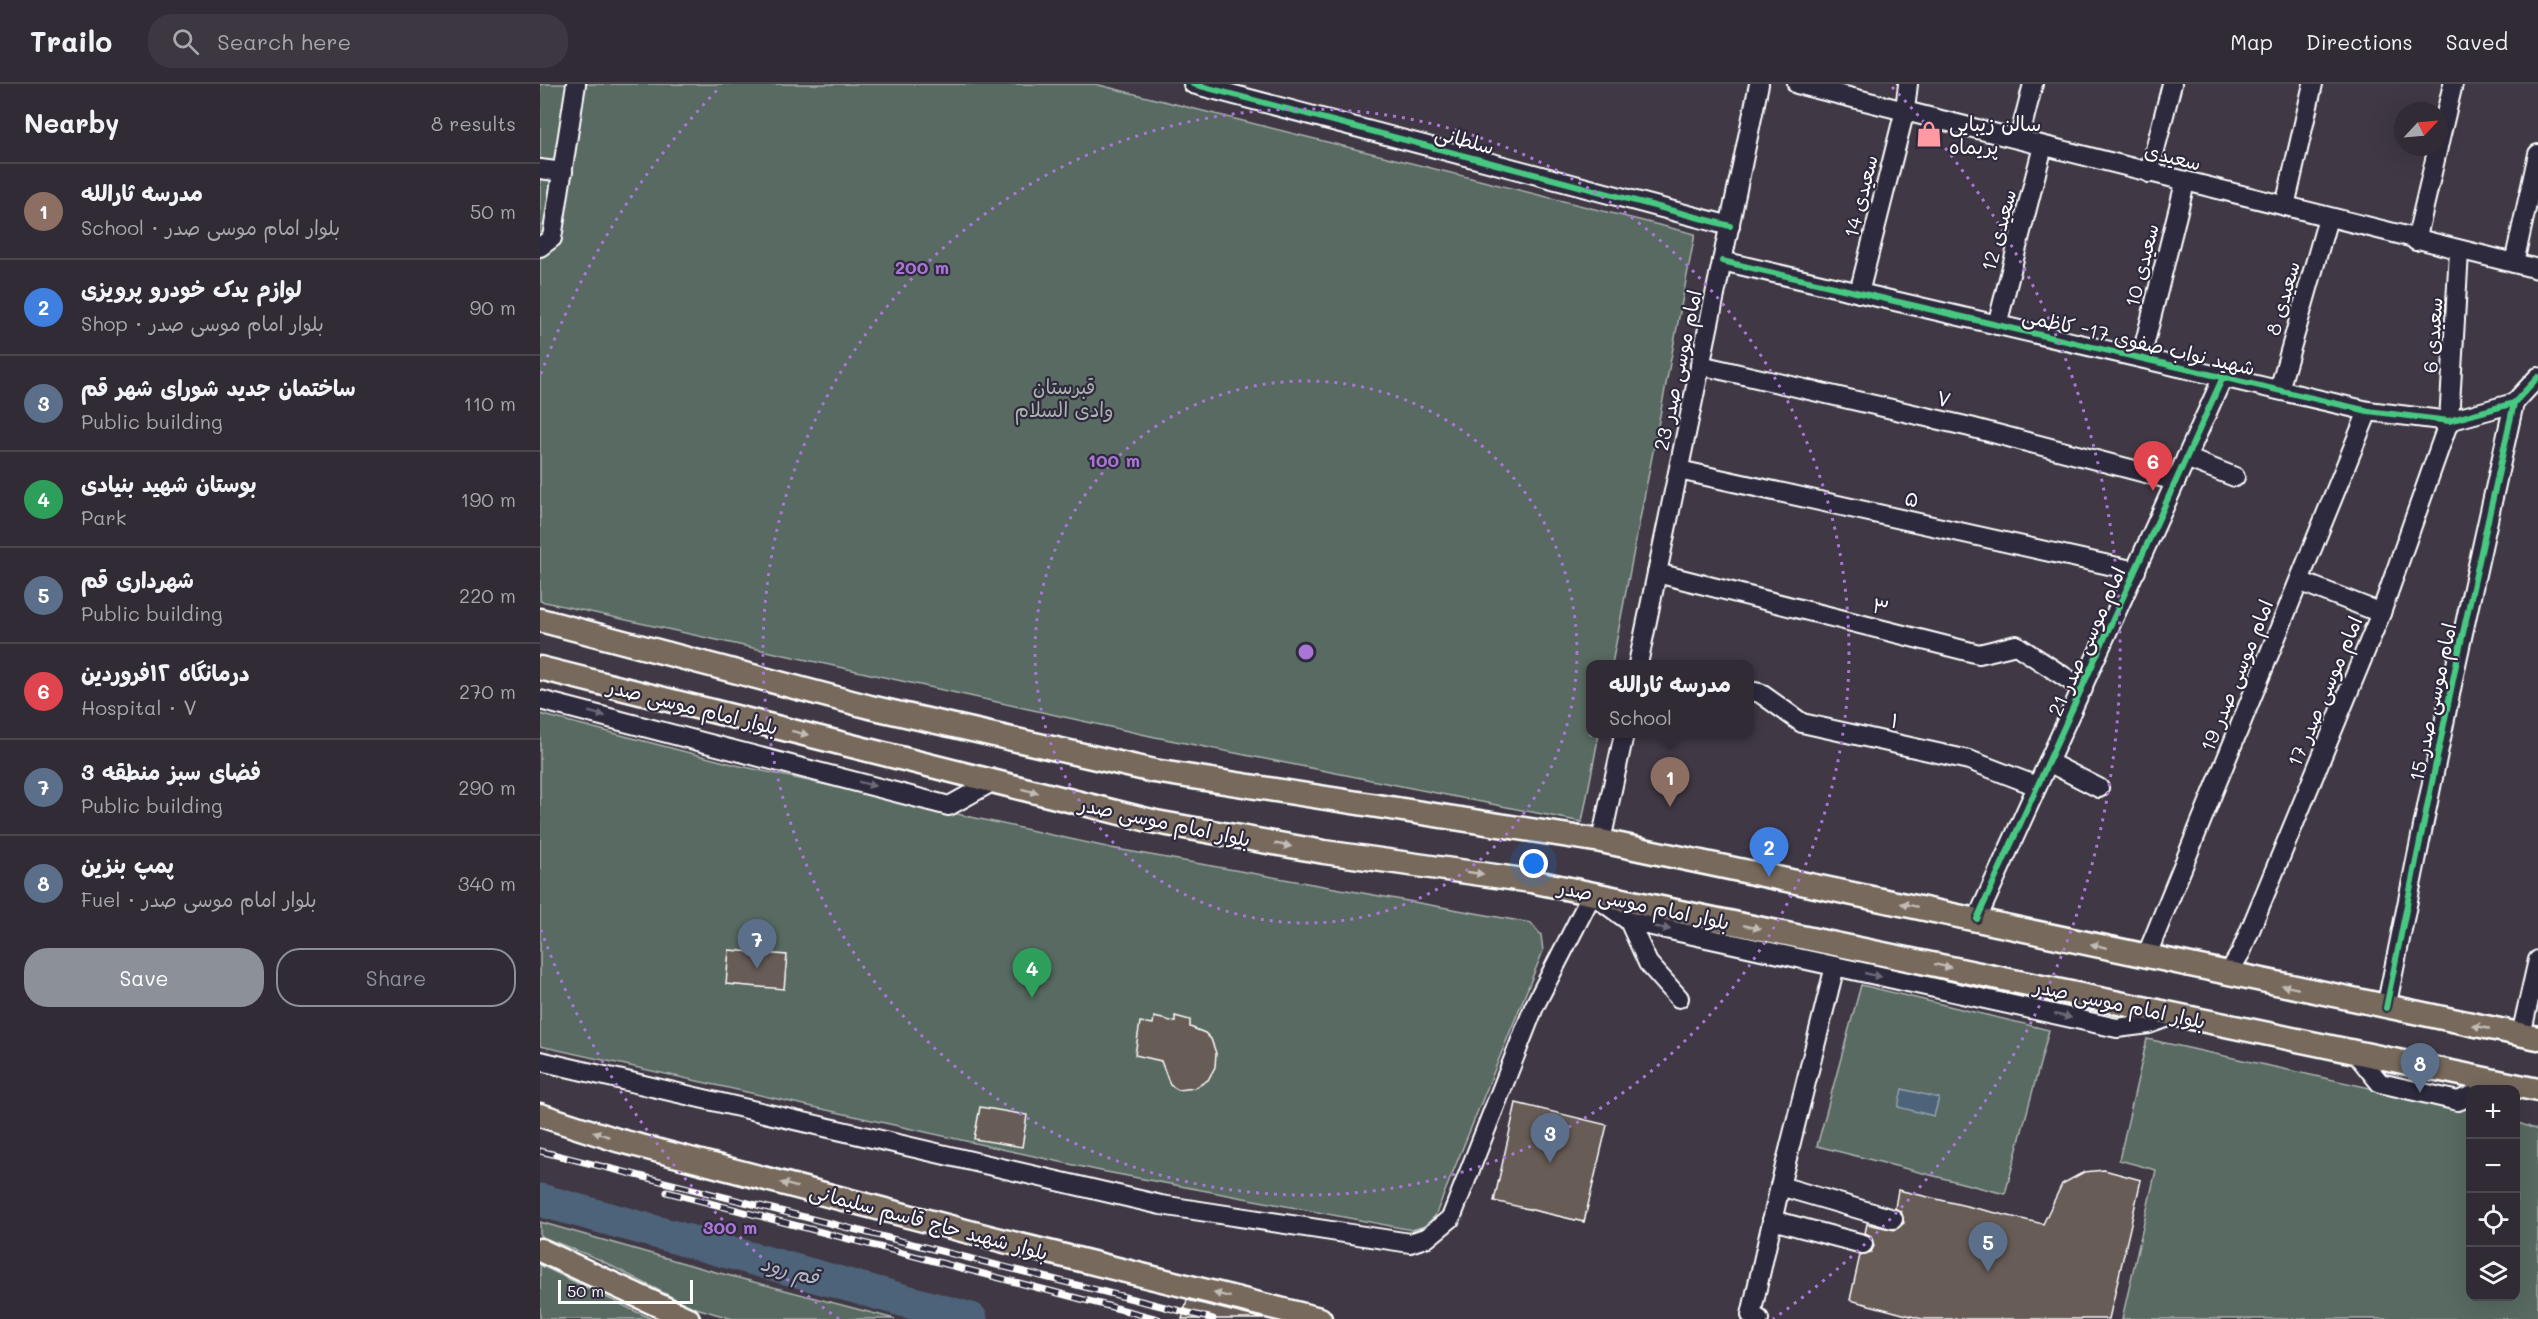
<!DOCTYPE html>
<html lang="en">
<head>
<meta charset="utf-8">
<style>
	:root { --surface:#302b34; --page:#3c3740; --text:#f1f3f6; --muted:#a8a7ac; --line:#4b474f; --accent:#8c9099 }
	body { margin:0; font-family:Mali,"Playpen Sans Arabic",sans-serif; background:var(--page); color:var(--text) }
	.controls { position:absolute; right:18px; bottom:18px; display:grid; overflow:hidden; border-radius:12px; box-shadow:0 6px 24px #0002 }
	.controls button { width:54px; height:54px; display:grid; place-items:center; padding:0; border:0; border-bottom:2px solid var(--line); background:var(--surface); color:var(--text); font:30px sans-serif }
	.compass { position:absolute; left:1854px; top:18px; width:54px; height:54px; border-radius:50%; background:var(--surface); box-shadow:0 6px 24px #0002; rotate:64deg }
	.scale { position:absolute; left:18px; bottom:15px; width:135px; box-sizing:border-box; padding-left:6px; border:3px solid #fff; border-top:0; font-size:16px; line-height:21px; white-space:nowrap; color:#fff; -webkit-text-stroke:4px #2f2a3d; paint-order:stroke }
	.you { position:absolute; left:994px; top:780px; width:21px; height:21px; margin:-15px; border:4px solid #fff; border-radius:50%; background:#1a73e8; box-shadow:0 0 0 9px #1a73e833 }
	.badge { display:grid; place-items:center; width:39px; height:39px; border-radius:50%; background:var(--accent); color:#fff; font-size:20px; font-weight:700 }
	.pin { position:absolute; translate:-50% -50px; filter:drop-shadow(0 2px 3px #0008) }
	.pin::after { content:''; position:absolute; top:32px; width:21px; height:18px; background:inherit; clip-path:polygon(0 0,100% 0,50% 100%) }
	.popup { position:absolute; left:1046px; top:576px; width:168px; height:78px; box-sizing:border-box; display:grid; place-content:center; border-radius:12px; background:var(--surface); filter:drop-shadow(0 2px 4px #0005); font-size:20px; white-space:nowrap; color:var(--muted) }
	.popup b { font-size:22px; color:var(--text) }
	.popup::after { content:''; position:absolute; left:50%; top:100%; margin-left:-12px; border:12px solid transparent; border-top-color:var(--surface) }
	.list { margin:0; padding:0; list-style:none }
	h2 { display:flex; justify-content:space-between; align-items:center; height:78px; margin:0; padding:0 24px; font-size:26px }
	h2 small { font-size:20px; font-weight:400; color:var(--muted) }
	.list li { display:grid; grid-template-columns:39px 1fr auto; gap:18px; align-items:center; box-sizing:border-box; height:96px; padding:0 24px; border-top:2px solid var(--line) }
	.list b { display:block; font-size:22px; white-space:nowrap }
	.list p { margin:0; font-size:20px; white-space:nowrap; color:var(--muted) }
	.list em { font-size:20px; font-style:normal; color:var(--muted) }
	.actions { display:flex; gap:12px; padding:18px 24px }
	.actions a { flex:1; padding:14px 0; border:2px solid var(--accent); border-radius:24px; text-align:center; font-size:21px; color:var(--accent) }
	.actions .main { background:var(--accent); color:#fff }
	.icon { flex:none; width:33px; height:33px; fill:none; stroke:currentColor; stroke-width:2; stroke-linecap:round; stroke-linejoin:round }
	.map { position:relative; flex:none; width:1998px; height:1235px; overflow:hidden }
	header { display:flex; align-items:center; gap:36px; box-sizing:border-box; height:84px; padding:0 30px; background:var(--surface); border-bottom:2px solid var(--line) }
	header strong { font-size:28px }
	nav { display:flex; gap:33px; margin-inline-start:auto; font-size:21px }
	.search { width:420px; height:54px; background:var(--page); display:flex; align-items:center; gap:15px; box-sizing:border-box; padding:0 21px; border-radius:24px; color:var(--muted); font-size:22px }
	main { display:flex }
	aside { flex:1; background:var(--surface) }
	.map>svg:first-child { display:block }
</style>
</head>
<body>
<header>
<strong>Trailo</strong>
<div class="search"><svg class="icon" aria-label="search" viewBox="0 0 24 24"><circle cx="10" cy="10" r="6"/><path d="M15 15l6 6"/></svg>Search here</div>
<nav><a>Map</a><a>Directions</a><a>Saved</a></nav>
</header>
<main>
<aside>
<h2>Nearby<small>8 results</small></h2>
<ul class="list">
<li><span class="badge" style="background:#8d6e63">1</span><div><b>مدرسه ثارالله</b><p>School · بلوار امام موسی صدر</p></div><em>50 m</em></li>
<li><span class="badge" style="background:#3f7fe0">2</span><div><b>لوازم یدک خودرو پرویزی</b><p>Shop · بلوار امام موسی صدر</p></div><em>90 m</em></li>
<li><span class="badge" style="background:#5c6f8a">3</span><div><b>ساختمان جدید شورای شهر قم</b><p>Public building</p></div><em>110 m</em></li>
<li><span class="badge" style="background:#2e9e5b">4</span><div><b>بوستان شهید بنیادی</b><p>Park</p></div><em>190 m</em></li>
<li><span class="badge" style="background:#5c6f8a">5</span><div><b>شهرداری قم</b><p>Public building</p></div><em>220 m</em></li>
<li><span class="badge" style="background:#e0444e">6</span><div><b>درمانگاه ١٢فروردین</b><p>Hospital · ۷</p></div><em>270 m</em></li>
<li><span class="badge" style="background:#5c6f8a">7</span><div><b>فضای سبز منطقه 3</b><p>Public building</p></div><em>290 m</em></li>
<li><span class="badge" style="background:#5c6f8a">8</span><div><b>پمپ بنزین</b><p>Fuel · بلوار امام موسی صدر</p></div><em>340 m</em></li>
</ul>
<div class="actions"><a class="main">Save</a><a>Share</a></div>
</aside>
<div class="map">
<svg width="1998" height="1235" viewBox="0 0 1998 1235">
	<rect width="100%" height="100%" fill="#403945"/>
	<filter id="ink" filterUnits="userSpaceOnUse"><feTurbulence type="fractalNoise" baseFrequency=".0167" numOctaves="2"/><feDisplacementMap in="SourceGraphic" scale="12" xChannelSelector="R" yChannelSelector="G"/><feConvolveMatrix kernelMatrix="1 2 1 2 8 2 1 2 1" color-interpolation-filters="sRGB"/></filter>
	<g filter="url(#ink)">
		<g fill="#596a62" stroke="#acb4b0" stroke-width="1.5">
			<polygon points="0,0 555,0 1155,150 1072,580 1050,580 1050,650 1059,650 1042,738 615,653 0,517"/>
			<polygon points="0,630 196,681 571,764 991,839 1001,851 1003,867 895,1132 885,1142 872,1146 556,1086 0,962"/>
			<polygon points="1321,901 1509,946 1465,1110 1277,1062"/>
			<polygon points="1607,955 1930,1026 1930,1212 1976,1212 1976,1038 1998,1046 1998,1235 1582,1235 1616,1086 1579,1076"/>
			<polygon points="0,1138 168,1186 355,1235 193,1235 149,1222 58,1175 0,1152"/>
			<polygon points="0,1181 97,1228 112,1235 0,1235"/>
		</g>
		<polygon fill="#4e6379" stroke="#95a1af" stroke-width="1.5" points="1362,1005 1399,1014 1394,1032 1358,1023"/>
		<g fill="none" stroke-linecap="round" stroke-linejoin="round">
			<polyline stroke="#4e6379" stroke-width="33" points="0,1116 431,1235"/>
		</g>
		<g fill="#685c57" stroke="#fff" stroke-width="1.5">
			<polygon points="189,866 247,871 244,905 186,900"/>
			<polygon points="635,932 650,936 650,943 665,949 671,955 676,969 675,983 668,996 655,1004 638,1006 630,1001 621,977 595,971 600,938 613,940 614,933 635,938"/>
			<polygon points="976,1019 1067,1041 1044,1138 954,1117"/>
			<polygon points="440,1023 487,1031 482,1063 434,1055"/>
			<polygon points="1564,1086 1601,1096 1569,1235 1382,1235 1310,1216 1320,1171 1331,1168 1334,1162 1331,1152 1325,1149 1327,1140 1355,1146 1364,1139 1361,1128 1355,1124 1358,1106 1503,1140 1522,1100 1544,1088"/>
			<polygon points="647,1216 724,1235 642,1235"/>
		</g>
		<g fill="none" stroke-linecap="round" stroke-linejoin="round">
			<g stroke="#fff" stroke-width="22">
				<g id="minor">
					<polyline points="653,0 1190,142"/>
					<polyline points="1257,0 1998,185"/>
					<polyline points="1479,55 1493,0"/>
					<polyline points="1899,59 1913,0"/>
					<polyline points="0,85 23,88"/>
					<polyline points="1609,89 1632,0"/>
					<polyline points="1745,122 1773,0"/>
					<polyline points="1876,157 1898,63"/>
					<polyline points="0,163 12,154 36,0"/>
					<polyline points="1182,177 1828,327 1909,337 1974,319 1998,293"/>
					<polyline points="1974,179 1998,70"/>
					<polyline points="1319,209 1365,26 1368,0"/>
					<polyline points="1457,241 1503,62"/>
					<polyline points="1601,274 1645,99"/>
					<polyline points="1160,281 1430,343 1636,397"/>
					<polyline points="1739,306 1788,134"/>
					<polyline points="1646,374 1695,393"/>
					<polyline points="1139,386 1596,487"/>
					<polyline points="1117,489 1439,570 1476,561 1543,605"/>
					<polyline points="1759,497 1841,529"/>
					<polyline points="1098,580 1219,0"/>
					<polyline points="1210,607 1220,609 1262,639 1429,676 1497,702"/>
					<polyline points="0,616 409,722 452,698"/>
					<polyline points="1508,678 1559,704"/>
					<polyline points="1061,757 1084,650"/>
					<polyline points="1437,835 1683,293"/>
					<polyline points="1089,837 1108,879 1139,914"/>
					<polyline points="1606,873 1828,327"/>
					<polyline points="1688,890 1701,868 1841,529 1909,337 1919,168"/>
					<polyline points="1846,924 1917,576 1974,319"/>
					<polyline points="1981,951 1998,876"/>
					<polyline points="1815,968 1840,999 1918,1017 1930,1012"/>
					<polyline points="0,977 621,1121 870,1159 888,1153 911,1134 994,923 1052,810 1089,837 1577,944 1609,940 1637,930"/>
					<polyline points="1240,1102 1353,1135"/>
					<polyline points="1232,1136 1323,1160"/>
					<polyline points="1219,1235 1211,1231 1240,1102 1295,882"/>
				</g>
			</g>
			<g stroke="#fff" stroke-width="27">
				<g id="major">
					<polyline points="0,536 330,623 614,687 1061,757 1998,954"/>
					<polyline points="0,584 616,738 784,768 991,797 1998,1006"/>
					<polyline points="0,1031 77,1056 464,1157 780,1235"/>
					<polyline points="0,1166 148,1235"/>
				</g>
			</g>
			<use href="#minor" stroke="#2f2a3d" stroke-width="18"/>
			<use href="#major" stroke="#77695c" stroke-width="22"/>
			<g stroke="#fff" stroke-width="7">
				<g id="rail">
					<polyline points="0,1067 673,1235"/>
					<polyline points="127,1108 618,1235"/>
				</g>
			</g>
			<use href="#rail" stroke="#2f2a3d" stroke-width="4.5" stroke-dasharray="14" stroke-linecap="butt"/>
			<g stroke="#2f2a3d" stroke-width="10">
				<g id="cycleway">
					<polyline points="653,0 1190,142"/>
					<polyline points="1182,177 1828,327 1909,337 1974,319 1998,293"/>
					<polyline points="1437,835 1683,293"/>
					<polyline points="1846,924 1917,576 1974,319"/>
				</g>
			</g>
			<use href="#cycleway" stroke="#46c982" stroke-width="6"/>
		</g>
		<defs><path id="oneway-solid" d="M-6-.8H1V-3.2L6.5 0L1 3.2V.8H-6Z" transform="scale(1.5)"/></defs>
		<g fill="#6d6a77">
			<use href="#oneway-solid" transform="translate(57 630) rotate(15)"/>
			<use href="#oneway-solid" transform="translate(327 700) rotate(15)"/>
			<use href="#oneway-solid" transform="translate(1122 844) rotate(11)"/>
			<use href="#oneway-solid" transform="translate(1333 891) rotate(13)"/>
			<use href="#oneway-solid" transform="translate(1523 932) rotate(12)"/>
		</g>
		<g fill="#c2bcb6">
			<use href="#oneway-solid" transform="translate(260 649) rotate(14)"/>
			<use href="#oneway-solid" transform="translate(490 707) rotate(14)"/>
			<use href="#oneway-solid" transform="translate(743 761) rotate(10)"/>
			<use href="#oneway-solid" transform="translate(935 789) rotate(8)"/>
			<use href="#oneway-solid" transform="translate(1369 821) rotate(-168)"/>
			<use href="#oneway-solid" transform="translate(1212 843) rotate(12)"/>
			<use href="#oneway-solid" transform="translate(1559 862) rotate(-167)"/>
			<use href="#oneway-solid" transform="translate(1403 882) rotate(12)"/>
			<use href="#oneway-solid" transform="translate(1750 903) rotate(-168)"/>
			<use href="#oneway-solid" transform="translate(1941 943) rotate(-169)"/>
			<use href="#oneway-solid" transform="translate(61 1050) rotate(-162)"/>
			<use href="#oneway-solid" transform="translate(249 1101) rotate(-165)"/>
			<use href="#oneway-solid" transform="translate(682 1211) rotate(-166)"/>
		</g>
	</g>
	<g fill="none" stroke="#a976d5" stroke-width="3" stroke-dasharray="3 6">
		<circle cx="766" cy="568" r="271"/>
		<circle cx="766" cy="568" r="543"/>
		<path d="M299 1235A814 814 0 0 1 1 846M1 290A814 814 0 0 1 180 3M1352 3A814 814 0 0 1 1233 1235"/>
	</g>
	<defs>
		<g id="shop-bare" transform="scale(2.07)"><path d="M-5-2.5h2.3a2.7 3.5 0 0 1 5.4 0H5L5.5 6h-11ZM-1.5-2.5h3a1.5 2.3 0 0 0-3 0Z" fill="#ff9aa2" stroke="#2f2a3d" stroke-width="2.5" paint-order="stroke"/></g>
	</defs>
	<g fill-rule="evenodd">
		<use href="#shop-bare" x="1389" y="50"/>
	</g>
	<g text-anchor="middle" dominant-baseline="central" stroke-width="4.5" stroke-linejoin="round" paint-order="stroke">
		<g font-size="20" fill="#fff" stroke="#2f2a3d" text-anchor="start">
			<text x="1409" y="39">سالن زیبایی<tspan x="1409" dy="23">پریماه</tspan></text>
		</g>
		<g font-size="20" fill="#fff" stroke="#2f2a3d">
			<text transform="translate(925 55) rotate(15)">سلطانی</text>
			<text transform="translate(1633 72) rotate(14)">سعیدی</text>
			<text transform="translate(1320 112) rotate(-76)">سعیدی 14</text>
			<text transform="translate(1458 146) rotate(-75)">سعیدی 12</text>
			<text transform="translate(1601 181) rotate(-76)">سعیدی 10</text>
			<text transform="translate(1742 214) rotate(-74)">سعیدی 8</text>
			<text transform="translate(1892 251) rotate(-86)">سعیدی 6</text>
			<text transform="translate(1599 257) rotate(13)">شهید نواب صفوی 17- کاظمی</text>
			<text transform="translate(1137 286) rotate(-78)">امام موسی صدر 23</text>
			<text transform="translate(1404 314) rotate(13)">۷</text>
			<text transform="translate(1372 414) rotate(12)">۵</text>
			<text transform="translate(1341 522) rotate(14)">۳</text>
			<text transform="translate(1546 557) rotate(-66)">امام موسی صدر 21</text>
			<text transform="translate(1696 591) rotate(-68)">امام موسی صدر 19</text>
			<text transform="translate(1784 607) rotate(-67)">امام موسی صدر 17</text>
			<text transform="translate(1892 618) rotate(-78)">امام موسی صدر 15</text>
			<text transform="translate(153 622) rotate(14)">بلوار امام موسی صدر</text>
			<text transform="translate(1355 636) rotate(12)">۱</text>
			<text transform="translate(625 737) rotate(12)">بلوار امام موسی صدر</text>
			<text transform="translate(1104 820) rotate(12)">بلوار امام موسی صدر</text>
			<text transform="translate(1580 919) rotate(12)">بلوار امام موسی صدر</text>
			<text transform="translate(389 1137) rotate(15)">بلوار شهید حاج قاسم سلیمانی</text>
		</g>
		<g font-size="20" fill="#acb4b0" stroke="#2f2a3d">
			<text x="524" y="302">قبرستان<tspan x="524" dy="23">وادی السلام</tspan></text>
		</g>
		<g font-size="21" font-style="italic" fill="#afb9c3" stroke="#2f2a3d">
			<text transform="translate(250 1185) rotate(15)">قم رود</text>
		</g>
	</g>
	<circle cx="766" cy="568" r="9" fill="#a976d5" stroke="#2f2a3d" stroke-width="3"/>
	<g font-size="18" text-anchor="middle" font-weight="bold" fill="#a976d5" stroke="#2f2a3d" stroke-width="4.5" stroke-linejoin="round" paint-order="stroke">
		<text x="382" y="190">200 m</text>
		<text x="574" y="383">100 m</text>
		<text x="190" y="1150">300 m</text>
	</g>
</svg>
<div class="controls">
<button>+</button>
<button>−</button>
<button><svg class="icon" aria-label="locate" viewBox="0 0 24 24"><circle cx="12" cy="12" r="6"/><path d="M12 2v4M12 18v4M2 12h4M18 12h4"/></svg></button>
<button><svg class="icon" aria-label="layers" viewBox="0 0 24 24"><path d="M12 4l9 5-9 5-9-5zM3 14l9 5 9-5"/></svg></button>
</div>
<svg class="compass" viewBox="-18 -18 36 36"><path d="M0-13l5 13h-10z" fill="#e53935"/><path d="M0 13l5-13h-10z" fill="#a8a7ac"/></svg>
<div class="scale">50 m</div>
<div class="you"></div>
<div class="pin badge" style="left:1130px;top:723px;background:#8d6e63">1</div>
<div class="popup"><b>مدرسه ثارالله</b>School</div>
<div class="pin badge" style="left:1229px;top:793px;background:#3f7fe0">2</div>
<div class="pin badge" style="left:1010px;top:1079px;background:#5c6f8a">3</div>
<div class="pin badge" style="left:492px;top:914px;background:#2e9e5b">4</div>
<div class="pin badge" style="left:1448px;top:1188px;background:#5c6f8a">5</div>
<div class="pin badge" style="left:1613px;top:407px;background:#e0444e">6</div>
<div class="pin badge" style="left:217px;top:885px;background:#5c6f8a">7</div>
<div class="pin badge" style="left:1880px;top:1009px;background:#5c6f8a">8</div>
</div>
</main>
</body>
</html>
